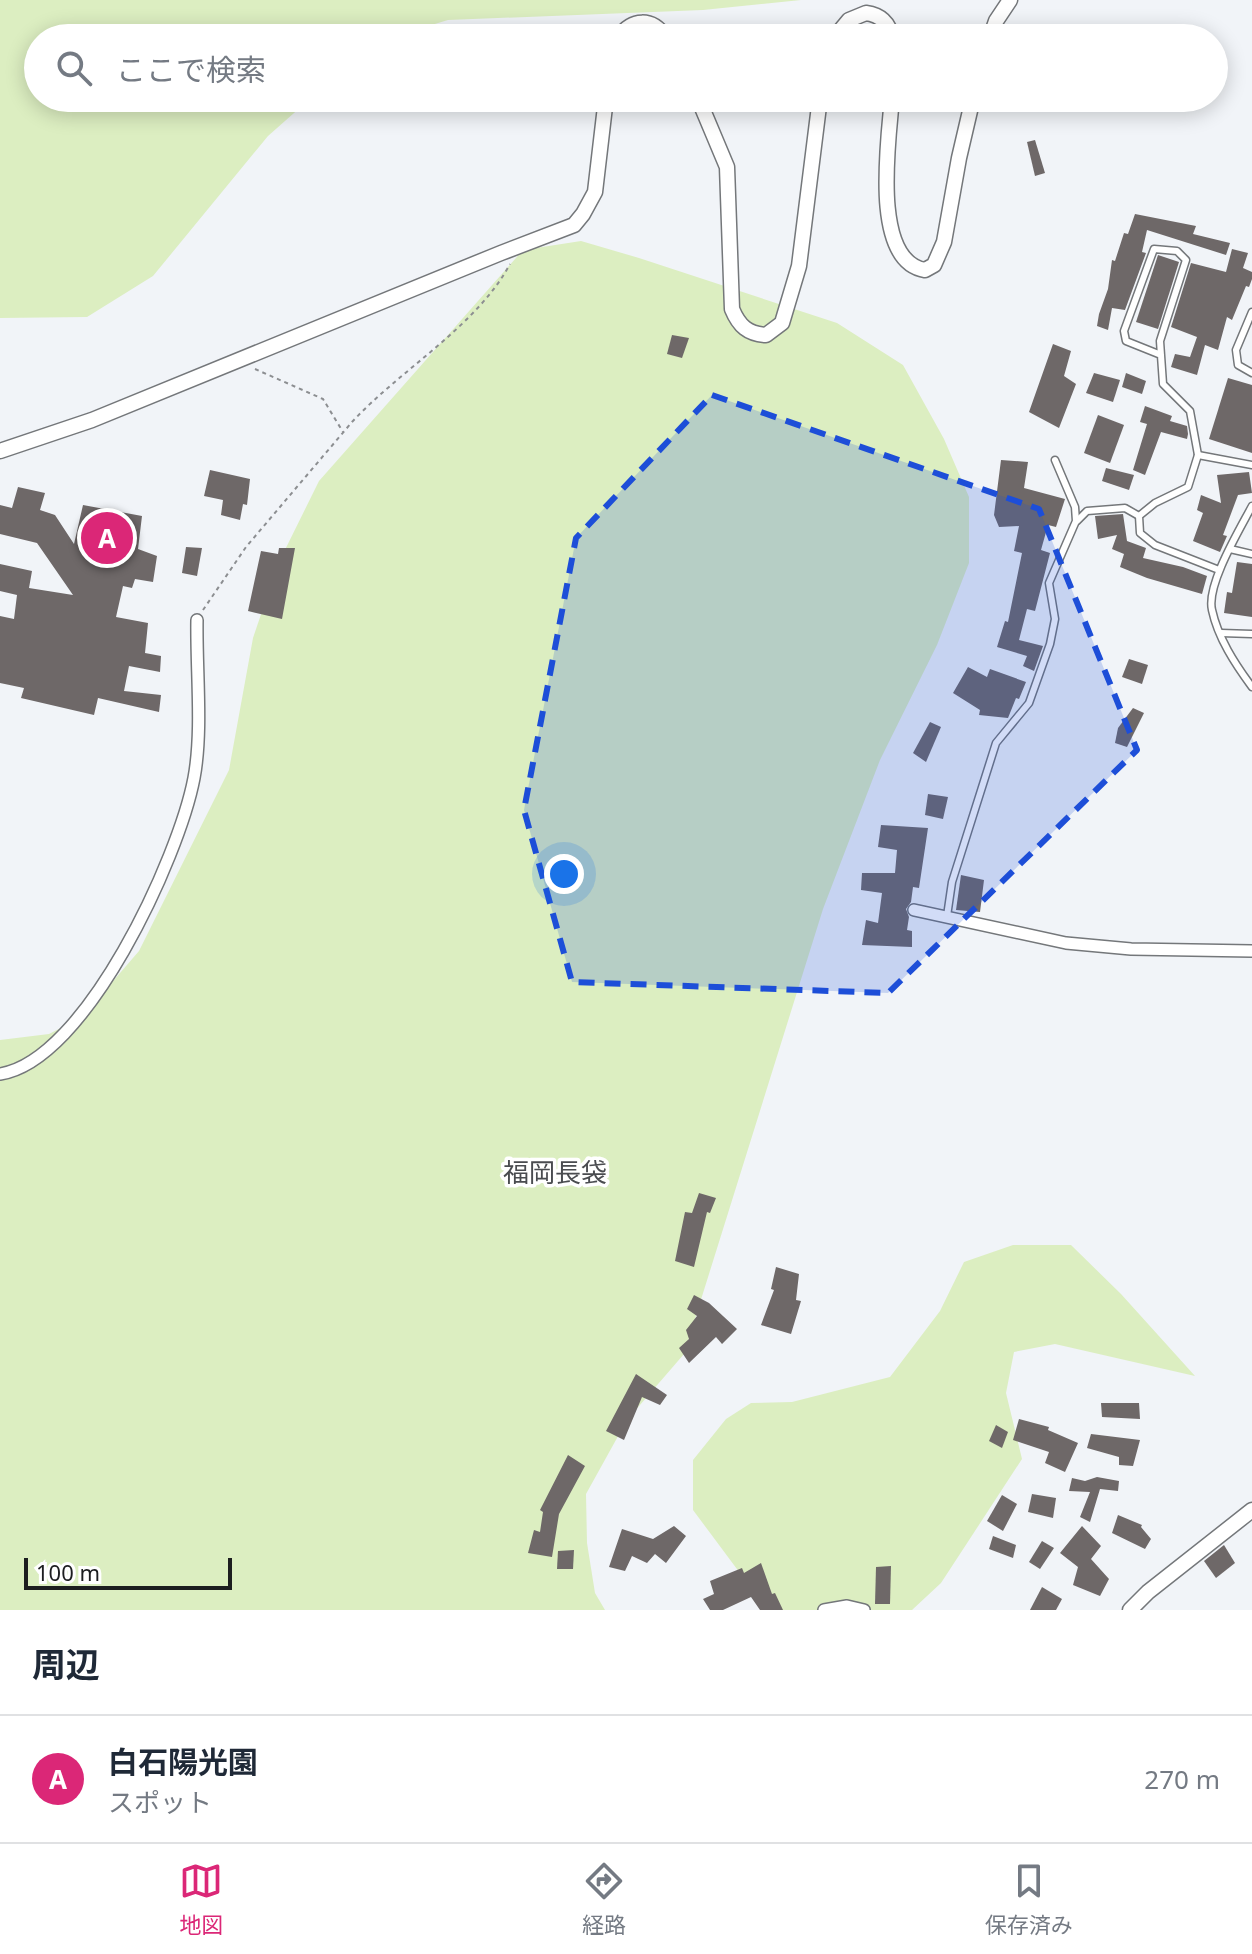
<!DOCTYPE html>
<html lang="ja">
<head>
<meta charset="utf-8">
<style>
	:root { --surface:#fff; --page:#f2f2f3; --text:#1f2937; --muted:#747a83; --line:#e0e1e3; --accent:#db2777 }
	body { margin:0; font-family:"Noto Sans","Noto Sans JP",sans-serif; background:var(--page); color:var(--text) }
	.scale { position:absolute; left:24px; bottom:20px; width:208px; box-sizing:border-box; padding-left:8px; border:4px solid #1d1e20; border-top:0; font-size:22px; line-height:28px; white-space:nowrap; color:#1d1e20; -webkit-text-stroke:6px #fff; paint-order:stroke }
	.you { position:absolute; left:564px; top:874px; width:28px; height:28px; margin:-20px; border:6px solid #fff; border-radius:50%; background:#1a73e8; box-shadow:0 0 0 12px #1a73e833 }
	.badge { display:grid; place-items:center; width:52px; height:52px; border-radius:50%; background:var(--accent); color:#fff; font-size:26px; font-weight:700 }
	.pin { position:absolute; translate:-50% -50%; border:4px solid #fff; box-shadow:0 2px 8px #0006 }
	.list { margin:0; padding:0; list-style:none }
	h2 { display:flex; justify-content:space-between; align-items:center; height:104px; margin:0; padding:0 32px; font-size:34px }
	h2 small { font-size:26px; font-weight:400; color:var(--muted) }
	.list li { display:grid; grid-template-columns:52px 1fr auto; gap:24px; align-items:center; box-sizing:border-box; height:128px; padding:0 32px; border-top:2px solid var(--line) }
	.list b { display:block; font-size:30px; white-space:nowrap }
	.list p { margin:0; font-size:26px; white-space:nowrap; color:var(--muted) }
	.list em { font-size:26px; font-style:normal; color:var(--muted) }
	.icon { flex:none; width:44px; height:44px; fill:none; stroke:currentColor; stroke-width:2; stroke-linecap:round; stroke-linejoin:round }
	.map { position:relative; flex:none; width:1252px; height:1610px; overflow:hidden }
	.search { position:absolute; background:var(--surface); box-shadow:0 4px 20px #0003; left:24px; right:24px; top:24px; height:88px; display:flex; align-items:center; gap:20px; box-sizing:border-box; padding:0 28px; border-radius:44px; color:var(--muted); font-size:30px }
	.sheet { height:232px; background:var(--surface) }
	nav { display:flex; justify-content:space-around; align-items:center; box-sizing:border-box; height:112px; border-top:2px solid var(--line); background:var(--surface); font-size:22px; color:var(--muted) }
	nav a { display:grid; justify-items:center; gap:4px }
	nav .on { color:var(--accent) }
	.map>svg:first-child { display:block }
</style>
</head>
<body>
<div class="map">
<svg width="1252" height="1610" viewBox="0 0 1252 1610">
	<rect width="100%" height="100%" fill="#f1f4f8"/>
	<g fill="#dceec1">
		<polygon points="0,0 801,0 703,10 448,20 389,38 38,38 38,98 311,98 268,136 153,276 87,317 0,318"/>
		<polygon points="581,241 639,258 837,323 903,365 944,439 969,497 969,563 937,645 880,760 823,909 684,1354 627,1420 586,1494 587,1543 595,1593 605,1610 0,1610 0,1040 49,1034 82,1017 139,951 229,770 253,638 278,564 319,481 523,250"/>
		<polygon points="1013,1245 1071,1245 1121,1294 1195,1376 1055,1344 1014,1352 1006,1393 1022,1459 941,1583 912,1610 762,1610 760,1600 693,1510 693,1460 726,1419 751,1403 792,1402 890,1377 940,1311 964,1262"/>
	</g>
	<g fill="#6e6868">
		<polygon points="1035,140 1045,173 1035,176 1027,142"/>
		<polygon points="1135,214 1196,226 1193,234 1230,243 1226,255 1147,230 1142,252 1146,253 1125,310 1112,308 1108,330 1097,326 1099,314 1108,289 1112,260 1115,261 1124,233 1128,234"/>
		<polygon points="1232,249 1248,253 1243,268 1252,272 1252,279 1249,287 1246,286 1232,320 1227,317 1218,350 1205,345 1197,375 1171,367 1175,354 1190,357 1197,337 1171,327 1191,263 1226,272"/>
		<polygon points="1158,255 1179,262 1158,329 1136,322"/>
		<polygon points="672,335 689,338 682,358 667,354"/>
		<polygon points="1053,344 1071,351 1064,376 1076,384 1059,428 1029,412"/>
		<polygon points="1094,373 1120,380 1113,402 1086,393"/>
		<polygon points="1126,373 1146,381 1142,394 1122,387"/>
		<polygon points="1228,378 1252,385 1252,453 1209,439"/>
		<polygon points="1145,406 1172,416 1170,421 1187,426 1188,434 1187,439 1161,432 1145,475 1133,470 1147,424 1140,422"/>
		<polygon points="1098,415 1124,425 1110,463 1084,453"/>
		<polygon points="1001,460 1028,462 1024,488 1065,499 1056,527 1048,525 1041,550 1050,553 1035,611 1027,609 1019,640 1043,646 1034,671 1023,666 1027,656 997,647 1005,621 1008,622 1022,553 1014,551 1019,526 999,527 994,515"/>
		<polygon points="1106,468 1134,475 1129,490 1102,481"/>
		<polygon points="210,470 250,479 247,505 243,504 240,520 221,515 223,500 204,496"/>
		<polygon points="1249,472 1252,493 1238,495 1223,535 1227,536 1220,552 1193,541 1203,513 1197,510 1201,495 1221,503 1217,475"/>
		<polygon points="18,487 45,493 40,510 55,515 74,544 83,505 142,516 138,549 157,556 153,582 135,579 132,588 123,586 116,617 148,623 145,653 161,656 160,672 129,666 124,691 161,695 159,712 98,698 94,715 21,698 24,688 0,683 0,616 14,619 17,595 0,591 0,564 32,571 29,588 73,595 37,543 0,534 0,505 12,508"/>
		<polygon points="1123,514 1127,541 1146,548 1143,558 1183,567 1207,576 1202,594 1147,578 1120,567 1124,554 1112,549 1117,535 1098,539 1095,516"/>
		<polygon points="186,547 202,548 197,576 182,573"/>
		<polygon points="279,548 295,548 282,619 248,611 261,551 278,554"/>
		<polygon points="1237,562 1252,564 1252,617 1224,613 1227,592 1232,593"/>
		<polygon points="1129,659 1148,665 1142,684 1122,677"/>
		<polygon points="968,667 987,677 990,669 1026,682 1019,699 1016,698 1008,718 979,715 980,710 953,693"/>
		<polygon points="1133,708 1144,713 1127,747 1115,743 1118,728"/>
		<polygon points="930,722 941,727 926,762 913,753"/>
		<polygon points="928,794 948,797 943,819 925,815"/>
		<polygon points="881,825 928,828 919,888 913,887 911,902 906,909 909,917 907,930 912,931 912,947 862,945 866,920 878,923 882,893 861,890 862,873 895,873 897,850 878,847"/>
		<polygon points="961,875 984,880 980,912 956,910"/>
		<polygon points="699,1193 716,1198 710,1213 707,1212 694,1267 675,1261 685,1212 692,1213"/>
		<polygon points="776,1267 799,1274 796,1300 801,1301 791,1334 761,1325 774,1290 771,1289"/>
		<polygon points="694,1295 709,1303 737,1329 722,1344 716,1337 689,1363 679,1348 689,1339 686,1330 697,1316 687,1309"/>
		<polygon points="636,1374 667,1395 660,1405 642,1397 624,1440 606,1431"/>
		<polygon points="1101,1403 1139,1403 1140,1419 1102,1417"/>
		<polygon points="1019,1419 1049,1427 1048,1430 1078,1443 1065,1472 1045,1463 1049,1452 1013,1440"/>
		<polygon points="996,1425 1008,1432 1002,1448 989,1441"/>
		<polygon points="1091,1434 1140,1440 1133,1466 1119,1465 1119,1457 1087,1448"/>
		<polygon points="568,1455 585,1466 559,1514 552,1557 528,1553 534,1530 540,1532 543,1512 540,1510"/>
		<polygon points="1097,1477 1119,1481 1118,1491 1100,1489 1090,1522 1080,1517 1090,1492 1069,1491 1072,1478 1085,1481"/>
		<polygon points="1032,1494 1056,1498 1053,1518 1028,1512"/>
		<polygon points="1002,1495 1017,1504 1003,1531 987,1521"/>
		<polygon points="1118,1515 1142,1525 1141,1527 1151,1539 1145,1549 1112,1533"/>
		<polygon points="674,1526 686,1536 666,1563 655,1554 647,1563 632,1556 625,1571 609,1567 622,1529 653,1539"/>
		<polygon points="1082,1526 1101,1546 1091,1559 1109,1579 1100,1596 1073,1585 1078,1567 1060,1553"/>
		<polygon points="993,1536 1016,1545 1013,1558 989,1549"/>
		<polygon points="1042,1541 1054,1548 1040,1569 1029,1562"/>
		<polygon points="1224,1545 1235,1563 1216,1578 1204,1561"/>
		<polygon points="574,1550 573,1569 557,1569 558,1551"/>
		<polygon points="761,1563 772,1594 775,1593 783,1610 760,1610 751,1597 723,1610 710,1610 703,1599 714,1594 710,1581 742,1568 744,1573"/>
		<polygon points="891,1566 890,1604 875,1604 876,1567"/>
		<polygon points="1042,1587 1062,1599 1056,1610 1030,1610"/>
	</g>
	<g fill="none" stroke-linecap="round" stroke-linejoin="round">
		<g stroke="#74777a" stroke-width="9">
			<g id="service">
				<polyline points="1252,312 1236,350 1238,365 1252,373"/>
				<polyline points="1161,355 1126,341 1124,331 1154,249 1177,251 1186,260 1160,341 1163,384 1190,411 1198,455 1188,487 1155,503 1139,516 1140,533 1155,545 1219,570"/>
				<polyline points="1198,455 1252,465"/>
				<path d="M1252 506C1240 529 1206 585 1212 610 1218 638 1235 664 1252 687"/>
				<polyline points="1077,521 1087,511 1125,508 1139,516"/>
				<polyline points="1230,549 1252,554"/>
				<polyline points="1221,633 1252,634"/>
				<polyline points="947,916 952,882 996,743 1029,703 1050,644 1055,619 1049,583 1076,521 1075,507 1055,460"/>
			</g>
		</g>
		<g stroke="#74777a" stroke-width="14">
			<g id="minor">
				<polyline points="914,910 1066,943 1131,949 1252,951"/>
				<path d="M0 1074C86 1061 179 857 194 778 203 730 196 669 197 620"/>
				<polyline points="824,1610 847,1606 864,1610"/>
			</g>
		</g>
		<g stroke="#74777a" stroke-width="17">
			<g id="tertiary">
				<path d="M618 38C632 18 652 17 666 38"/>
				<path d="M834 38 849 20 866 13C881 15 889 23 892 38"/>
				<polyline points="990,38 996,21 1010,0"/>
				<path d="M698 98 727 167 732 309C739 326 748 334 766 335L782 323 799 266 820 98"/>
				<path d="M892 98C889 137 870 261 925 270L934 265 944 242 959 158 973 98"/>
				<polyline points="0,451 92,420 501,253 574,225 583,214 595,192 606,98"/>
				<polyline points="1130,1610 1148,1592 1252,1510"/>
			</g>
		</g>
		<g stroke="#8c8e91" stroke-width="2" stroke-dasharray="4 4" stroke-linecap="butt">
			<polyline points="255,369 323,399 343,432"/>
			<path d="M203 610 246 547 352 422C401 369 476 327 510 264"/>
		</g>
		<use href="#service" stroke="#fff" stroke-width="6"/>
		<use href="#minor" stroke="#fff" stroke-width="11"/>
		<use href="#tertiary" stroke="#fff" stroke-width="14"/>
	</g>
	<path fill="#1d4ed8" fill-opacity="0.2" stroke="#1d4ed8" stroke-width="6" stroke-dasharray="16 10" stroke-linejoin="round" d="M712 395 1039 509 1137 750 888 993 572 982 524 810 576 538Z"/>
	<g text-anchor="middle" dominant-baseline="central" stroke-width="7" stroke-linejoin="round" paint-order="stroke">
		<g font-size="26" fill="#4a4c50" stroke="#fff">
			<text x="555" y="1172">福岡長袋</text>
		</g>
	</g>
</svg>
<div class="scale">100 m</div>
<div class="you"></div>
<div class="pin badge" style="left:107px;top:538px">A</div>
<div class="search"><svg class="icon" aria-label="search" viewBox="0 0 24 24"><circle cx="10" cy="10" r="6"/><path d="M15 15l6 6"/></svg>ここで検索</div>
</div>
<section class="sheet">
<h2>周辺<small></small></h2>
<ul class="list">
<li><span class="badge">A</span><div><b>白石陽光園</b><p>スポット</p></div><em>270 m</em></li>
</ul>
</section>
<nav>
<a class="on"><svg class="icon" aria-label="map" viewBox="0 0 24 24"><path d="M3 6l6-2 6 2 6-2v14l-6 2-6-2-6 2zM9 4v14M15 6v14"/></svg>地図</a>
<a><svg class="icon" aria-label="directions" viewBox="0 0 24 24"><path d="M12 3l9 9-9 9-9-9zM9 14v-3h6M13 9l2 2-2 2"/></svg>経路</a>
<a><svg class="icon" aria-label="saved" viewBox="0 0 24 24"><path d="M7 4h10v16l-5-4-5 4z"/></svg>保存済み</a>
</nav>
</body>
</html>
